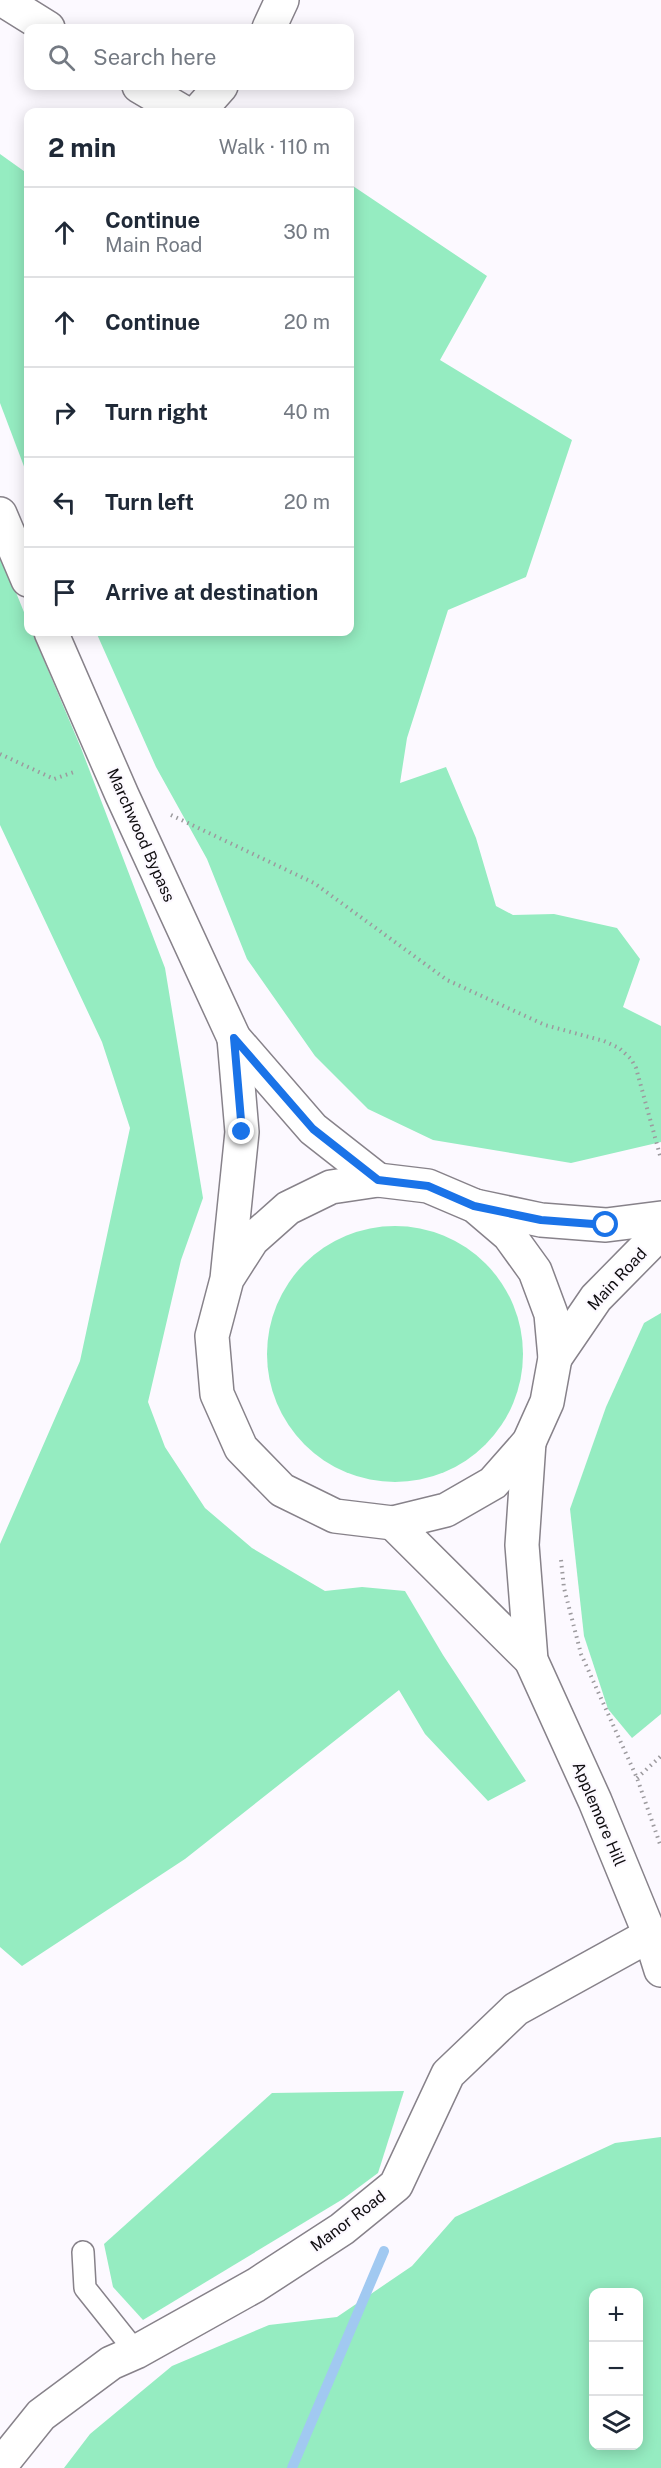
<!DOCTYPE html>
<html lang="en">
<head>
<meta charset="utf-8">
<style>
	:root { --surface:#fff; --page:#f6f6f7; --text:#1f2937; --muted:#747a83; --line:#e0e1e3 }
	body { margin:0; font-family:"Public Sans",sans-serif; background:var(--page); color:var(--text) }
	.controls { position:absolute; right:18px; bottom:18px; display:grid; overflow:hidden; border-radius:12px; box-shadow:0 3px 15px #0003 }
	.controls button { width:54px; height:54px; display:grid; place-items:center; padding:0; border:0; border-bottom:2px solid var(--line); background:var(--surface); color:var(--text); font:30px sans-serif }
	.stop { position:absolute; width:18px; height:18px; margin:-14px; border:4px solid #1a73e8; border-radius:50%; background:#fff }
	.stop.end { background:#1a73e8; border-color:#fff; box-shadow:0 2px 6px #0008 }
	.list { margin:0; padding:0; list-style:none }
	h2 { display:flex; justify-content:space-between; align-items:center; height:78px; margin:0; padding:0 24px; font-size:26px }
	h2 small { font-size:20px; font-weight:400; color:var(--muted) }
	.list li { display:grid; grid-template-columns:39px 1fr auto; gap:18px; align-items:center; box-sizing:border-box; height:90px; padding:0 24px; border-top:2px solid var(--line) }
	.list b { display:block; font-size:22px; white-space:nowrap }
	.list p { margin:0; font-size:20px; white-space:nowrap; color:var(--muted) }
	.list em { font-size:20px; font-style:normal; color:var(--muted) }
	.icon { flex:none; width:33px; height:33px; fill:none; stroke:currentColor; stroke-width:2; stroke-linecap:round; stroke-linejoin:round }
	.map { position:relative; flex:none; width:661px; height:2468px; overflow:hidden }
	.search { position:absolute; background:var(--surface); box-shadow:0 3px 15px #0003; left:24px; top:24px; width:330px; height:66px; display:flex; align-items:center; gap:15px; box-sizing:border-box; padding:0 21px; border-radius:12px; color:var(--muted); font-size:22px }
	.panel { position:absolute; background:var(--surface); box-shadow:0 3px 15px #0003; left:24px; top:108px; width:330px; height:528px; border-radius:12px }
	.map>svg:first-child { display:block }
</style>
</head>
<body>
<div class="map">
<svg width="661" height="2468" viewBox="0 0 661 2468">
	<rect width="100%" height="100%" fill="#fcf9ff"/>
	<g fill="#95ecc1" fill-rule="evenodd">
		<polygon points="0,154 28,174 28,477 0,403"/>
		<polygon points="350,184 487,276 440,360 572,440 526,577 448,610 407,738 400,783 446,767 476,838 496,906 513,915 554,914 617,928 640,959 623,1007 661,1026 661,1142 571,1163 433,1140 368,1109 315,1056 247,959 207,859 156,767 96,632 350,632"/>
		<polygon points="0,553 28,622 28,632 32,632 81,748 165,968 203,1198 181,1260 148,1402 165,1447 205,1508 252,1548 325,1591 362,1587 405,1591 443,1655 526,1781 488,1801 425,1734 399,1690 185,1859 22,1966 0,1947 0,1544 80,1361 130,1128 102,1042 0,825"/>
		<circle cx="395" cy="1354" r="128"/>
		<polygon points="661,1313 661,1714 632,1738 608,1709 584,1636 570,1509 606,1407 644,1323"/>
		<polygon points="404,2091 378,2173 343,2199 143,2320 113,2287 104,2244 272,2093"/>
		<path d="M661 2137V2468H64L90 2434 172 2366 269 2325 337 2317 412 2266 455 2217 615 2143ZM594 2292H638V2446H594Z"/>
	</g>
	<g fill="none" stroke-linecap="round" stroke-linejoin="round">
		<polyline stroke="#a1c9f1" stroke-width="10" points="292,2468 384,2251"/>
		<g stroke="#87828a" stroke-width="24">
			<polyline id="lane" points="83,2252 85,2288 136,2352"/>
		</g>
		<g stroke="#87828a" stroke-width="36">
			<g id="street">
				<polyline points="3,0 48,28"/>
				<polyline points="269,28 282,0"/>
				<polyline points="139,86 183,112"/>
				<polyline points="198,112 221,86"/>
				<polyline points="0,2466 41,2415 111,2363 136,2352 256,2285 342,2229 396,2185 448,2074 516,2009 650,1935"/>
			</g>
		</g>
		<g stroke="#87828a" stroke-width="36">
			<g id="secondary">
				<polyline points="475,1206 541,1220 606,1225 661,1218"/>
				<polyline points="555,1358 596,1298 661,1232"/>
			</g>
		</g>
		<g stroke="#87828a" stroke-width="36">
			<g id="primary">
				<polyline points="0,514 28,580"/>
				<polyline points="51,632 122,795 234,1038 313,1129 378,1180"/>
				<polyline points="227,1279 252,1240 288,1208 331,1187 378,1180 428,1186 475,1206 509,1235 535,1271 551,1314 555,1358 547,1402 529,1442 493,1483 446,1510 393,1523 335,1516 282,1490 241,1448 217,1394 212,1336 227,1279 242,1132 234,1038"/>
				<polyline points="529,1442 522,1545 531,1660 595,1801 650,1935 661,1970"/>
				<polyline points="393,1523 531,1660"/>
			</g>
		</g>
		<g stroke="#9c9a9e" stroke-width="4" stroke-dasharray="1.5 4.5" stroke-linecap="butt">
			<polyline points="0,754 54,779 74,772 76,773"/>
			<polyline points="171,815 314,883 447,980 545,1025 604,1041 619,1048 631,1059 636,1068 661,1159"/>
			<polyline points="561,1560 564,1588 581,1654 637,1778 661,1847"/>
			<polyline points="637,1778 661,1756"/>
		</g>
		<use href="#lane" stroke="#fff" stroke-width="21"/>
		<use href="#street" stroke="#fff" stroke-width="33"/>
		<use href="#secondary" stroke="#fff" stroke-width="33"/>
		<use href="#primary" stroke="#fff" stroke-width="33"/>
	</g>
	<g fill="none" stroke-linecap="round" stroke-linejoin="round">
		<polyline stroke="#1a73e8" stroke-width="8" points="242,1132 234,1038 313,1129 378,1180 428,1186 474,1206 541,1220 606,1225"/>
	</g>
	<g text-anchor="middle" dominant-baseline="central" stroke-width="4.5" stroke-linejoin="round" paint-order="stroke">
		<g font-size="16" fill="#0f0d10" stroke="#fcf9ff">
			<text transform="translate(141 835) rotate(66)">Marchwood Bypass</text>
			<text transform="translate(617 1279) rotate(-47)">Main Road</text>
			<text transform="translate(599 1814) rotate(67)">Applemore Hill</text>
			<text transform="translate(348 2221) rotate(-37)">Manor Road</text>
		</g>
	</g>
</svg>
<div class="controls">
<button>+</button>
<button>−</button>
<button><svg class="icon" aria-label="layers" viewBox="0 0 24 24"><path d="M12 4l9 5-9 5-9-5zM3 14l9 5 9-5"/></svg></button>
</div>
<div class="stop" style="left:606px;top:1225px"></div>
<div class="stop end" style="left:242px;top:1132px"></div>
<div class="search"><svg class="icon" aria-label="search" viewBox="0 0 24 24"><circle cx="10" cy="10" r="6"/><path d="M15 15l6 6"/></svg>Search here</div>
<section class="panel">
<h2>2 min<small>Walk · 110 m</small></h2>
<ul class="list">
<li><svg class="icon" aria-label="ahead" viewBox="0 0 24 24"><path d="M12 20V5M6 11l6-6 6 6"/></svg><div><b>Continue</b><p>Main Road</p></div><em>30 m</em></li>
<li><svg class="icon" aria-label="ahead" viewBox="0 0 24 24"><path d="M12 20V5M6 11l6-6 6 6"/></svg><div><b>Continue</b></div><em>20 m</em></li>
<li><svg class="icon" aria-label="right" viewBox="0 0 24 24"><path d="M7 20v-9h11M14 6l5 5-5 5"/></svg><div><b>Turn right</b></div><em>40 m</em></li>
<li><svg class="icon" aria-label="left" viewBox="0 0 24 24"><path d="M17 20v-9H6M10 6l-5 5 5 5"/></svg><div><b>Turn left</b></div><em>20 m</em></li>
<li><svg class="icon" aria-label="arrive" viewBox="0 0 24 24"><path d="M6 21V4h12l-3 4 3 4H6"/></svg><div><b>Arrive at destination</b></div></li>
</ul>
</section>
</div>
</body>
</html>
